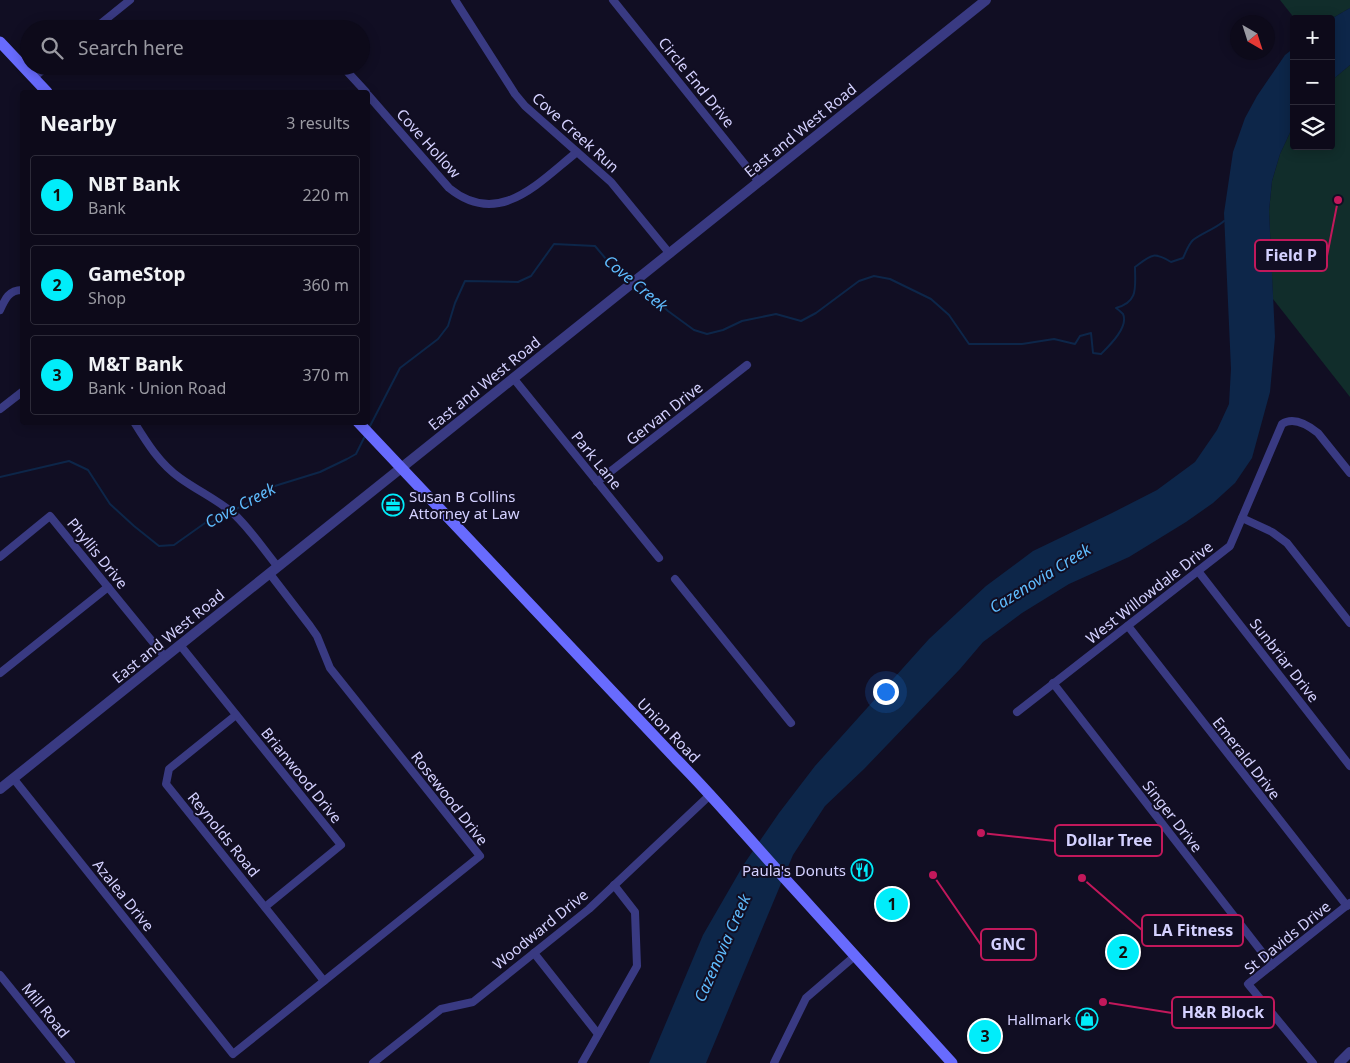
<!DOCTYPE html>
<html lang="en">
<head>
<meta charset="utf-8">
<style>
	:root { --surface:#0d0a1a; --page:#161323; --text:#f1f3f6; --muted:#9a9aa2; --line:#2d2b39; --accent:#01edfa }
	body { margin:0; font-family:"Noto Sans",sans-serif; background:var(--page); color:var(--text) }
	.controls { position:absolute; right:15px; top:15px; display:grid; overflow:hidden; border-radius:5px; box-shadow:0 2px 12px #0003 }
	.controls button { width:45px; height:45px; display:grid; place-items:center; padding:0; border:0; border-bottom:1px solid var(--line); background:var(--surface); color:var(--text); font:25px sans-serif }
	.compass { position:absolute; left:1230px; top:15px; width:45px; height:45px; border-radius:50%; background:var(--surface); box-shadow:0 2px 12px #0003; rotate:141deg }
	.you { position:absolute; left:885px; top:691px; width:18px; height:18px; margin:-12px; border:4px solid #fff; border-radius:50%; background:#1a73e8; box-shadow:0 0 0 8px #1a73e833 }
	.badge { display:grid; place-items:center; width:32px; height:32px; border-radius:50%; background:var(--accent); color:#111; font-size:16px; font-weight:700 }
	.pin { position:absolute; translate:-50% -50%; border:2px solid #fff; box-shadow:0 1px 5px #0006 }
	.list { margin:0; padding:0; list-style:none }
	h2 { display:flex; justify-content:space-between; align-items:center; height:65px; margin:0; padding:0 20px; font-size:21px }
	h2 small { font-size:16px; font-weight:400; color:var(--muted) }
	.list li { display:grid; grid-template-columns:32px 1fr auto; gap:15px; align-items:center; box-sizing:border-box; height:80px; margin:0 10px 10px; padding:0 10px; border:1px solid var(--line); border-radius:5px }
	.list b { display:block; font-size:19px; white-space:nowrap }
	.list p { margin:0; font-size:16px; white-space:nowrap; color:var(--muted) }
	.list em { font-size:16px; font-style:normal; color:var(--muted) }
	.icon { flex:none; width:28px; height:28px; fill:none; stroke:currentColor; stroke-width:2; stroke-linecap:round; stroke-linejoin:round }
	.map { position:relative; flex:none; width:1350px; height:1063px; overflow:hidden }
	.search { position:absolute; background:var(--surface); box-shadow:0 2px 12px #0003; left:20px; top:20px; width:350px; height:55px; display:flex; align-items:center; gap:12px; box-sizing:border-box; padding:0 18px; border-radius:28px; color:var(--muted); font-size:19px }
	.panel { position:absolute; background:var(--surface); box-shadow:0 2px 12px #0003; left:20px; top:90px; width:350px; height:335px; border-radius:5px }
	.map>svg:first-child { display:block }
</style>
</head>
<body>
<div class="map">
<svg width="1350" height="1063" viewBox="0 0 1350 1063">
	<rect width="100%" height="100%" fill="#110e23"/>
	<g fill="#112d2b">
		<polygon points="1280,0 1350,0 1350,8 1331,19 1295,19"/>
		<polygon points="1350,65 1350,397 1273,299 1269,211 1272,181 1280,154 1294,124 1294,146 1331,146 1331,81"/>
	</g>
	<g fill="#0d2649">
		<polygon points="1350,8 1350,65 1331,81 1331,19"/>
		<polygon points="1294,48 1294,124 1280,154 1272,181 1269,211 1275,337 1270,392 1252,458 1235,483 1213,503 1186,522 1129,557 1069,584 1022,613 983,642 960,669 864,769 825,806 793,855 706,1063 649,1063 703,935 744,864 779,813 815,766 929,639 986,586 1033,551 1112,513 1157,490 1195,462 1217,430 1229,404 1231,369 1224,213 1233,152 1245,118 1257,96 1285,55"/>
	</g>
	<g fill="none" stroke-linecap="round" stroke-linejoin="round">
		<g stroke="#0d2649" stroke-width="2">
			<path d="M639 284 668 311 694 330 707 334 723 330 742 321 776 314 801 321 816 313 859 281 874 276 890 279 931 299 949 315 969 344H1022L1054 339 1075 344 1080 336 1091 333 1093 353 1101 354C1109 346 1129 327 1123 314 1121 312 1119 310 1116 308 1139 302 1135 287 1135 267 1151 255 1153 251 1171 262L1183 258C1186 252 1188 245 1193 240 1202 233 1215 229 1224 221"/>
			<polyline points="369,428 400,368 438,339 448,326 455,303 465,281 518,282 531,276 554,244 595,246 606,259 614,260 631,277"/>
			<polyline points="0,477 69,461 88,470 110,504 134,526 159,546 174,545 205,523 212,522 230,513"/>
			<polyline points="234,510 246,504 265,489 320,472 347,459 356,454 365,436"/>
		</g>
		<g stroke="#393a82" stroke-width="8">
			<polyline points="455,0 515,94 525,106 611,182 670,254"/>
			<polyline points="613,0 759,182"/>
			<polyline points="322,25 323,29"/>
			<polyline points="94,29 130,0"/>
			<polyline points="342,66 366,92"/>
			<polyline points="33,78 48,66"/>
			<path d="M368 95 449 188C499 229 539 182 577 152"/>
			<path d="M0 310C5 299 9 290 22 290"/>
			<polyline points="514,379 659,558"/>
			<polyline points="0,409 22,392"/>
			<path d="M134 422C147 443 160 464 180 478 198 491 218 500 234 514 251 530 264 550 278 567"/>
			<polyline points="597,482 747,365"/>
			<polyline points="1242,518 1272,532 1287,543 1350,623"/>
			<polyline points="0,557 50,516 165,657"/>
			<polyline points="1198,571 1350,766"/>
			<polyline points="675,579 791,723"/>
			<polyline points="1128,626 1347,906"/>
			<polyline points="180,645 341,845 265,907"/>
			<polyline points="0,673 108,587"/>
			<polyline points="1053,683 1272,965"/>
			<path d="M1017 712 1230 546 1282 424C1294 416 1308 425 1318 433L1350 473"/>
			<polyline points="236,715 169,769 166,784 324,981"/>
			<polyline points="13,778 233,1054 480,856 330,668 317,636 310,626 270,574"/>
			<polyline points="534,953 598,1034"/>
			<polyline points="0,975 71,1063"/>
			<polyline points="373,1063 441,1009 473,1002 589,909 711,794"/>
			<polyline points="582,1063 637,966 635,912 614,885"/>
			<polyline points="774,1063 806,998 856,955"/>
			<polyline points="1313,1063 1248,984 1350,903"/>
		</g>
		<g stroke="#393a82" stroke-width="10">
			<polyline points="0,789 986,0"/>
			<polyline points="1339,1063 1350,1052"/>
		</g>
		<g stroke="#686bfe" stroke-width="11">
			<polyline points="0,42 47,92"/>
			<path d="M358 422 676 759C719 802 757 849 799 894 850 950 901 1006 952 1063"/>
		</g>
	</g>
	<defs>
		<g id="office-ring" transform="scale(1.125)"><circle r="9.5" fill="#110e23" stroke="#01edfa" stroke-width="1.5"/><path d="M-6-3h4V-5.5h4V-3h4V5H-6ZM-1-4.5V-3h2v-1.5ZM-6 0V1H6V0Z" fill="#01edfa"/></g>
		<g id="restaurant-ring" transform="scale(1.125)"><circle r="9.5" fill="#110e23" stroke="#01edfa" stroke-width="1.5"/><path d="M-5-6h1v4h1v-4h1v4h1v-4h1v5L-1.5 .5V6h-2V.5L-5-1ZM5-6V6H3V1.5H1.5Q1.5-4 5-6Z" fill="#01edfa"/></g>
		<g id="shop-ring" transform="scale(1.125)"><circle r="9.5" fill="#110e23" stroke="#01edfa" stroke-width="1.5"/><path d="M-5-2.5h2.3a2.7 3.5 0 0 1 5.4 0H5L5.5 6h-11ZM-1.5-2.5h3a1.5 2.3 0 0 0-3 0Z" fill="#01edfa"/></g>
	</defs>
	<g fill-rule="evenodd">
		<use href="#office-ring" x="393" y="505"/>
		<use href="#restaurant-ring" x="862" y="870"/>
		<use href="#shop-ring" x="1087" y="1019"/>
	</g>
	<g text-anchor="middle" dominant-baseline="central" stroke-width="4" stroke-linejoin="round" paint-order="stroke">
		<g font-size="15" fill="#d4d1ff" stroke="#110e23">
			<text transform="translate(697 82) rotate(51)">Circle End Drive</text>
			<text transform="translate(800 130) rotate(-39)">East and West Road</text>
			<text transform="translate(576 132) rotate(42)">Cove Creek Run</text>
			<text transform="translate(429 143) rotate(48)">Cove Hollow</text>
			<text transform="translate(484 383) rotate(-39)">East and West Road</text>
			<text transform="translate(664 413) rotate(-38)">Gervan Drive</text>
			<text transform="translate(597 460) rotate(51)">Park Lane</text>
			<text transform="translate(98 553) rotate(51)">Phyllis Drive</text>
			<text transform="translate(1149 592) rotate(-38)">West Willowdale Drive</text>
			<text transform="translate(168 636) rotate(-39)">East and West Road</text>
			<text transform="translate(1285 660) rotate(52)">Sunbriar Drive</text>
			<text transform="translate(669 730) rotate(46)">Union Road</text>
			<text transform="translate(1247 758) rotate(52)">Emerald Drive</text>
			<text transform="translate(302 775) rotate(51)">Brianwood Drive</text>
			<text transform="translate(450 798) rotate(52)">Rosewood Drive</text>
			<text transform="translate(1173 816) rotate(52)">Singer Drive</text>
			<text transform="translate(224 834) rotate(51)">Reynolds Road</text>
			<text transform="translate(124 895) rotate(51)">Azalea Drive</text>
			<text transform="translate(540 929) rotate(-39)">Woodward Drive</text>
			<text transform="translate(1287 937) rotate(-39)">St Davids Drive</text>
			<text transform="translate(46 1010) rotate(51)">Mill Road</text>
		</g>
		<g font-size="15" fill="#d4d1ff" stroke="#110e23" text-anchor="end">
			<text x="409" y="496" text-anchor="start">Susan B Collins<tspan x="409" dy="17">Attorney at Law</tspan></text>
			<text x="846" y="870">Paula's Donuts</text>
			<text x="1071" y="1019">Hallmark</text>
		</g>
		<g font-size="16" font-style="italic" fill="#5fbcfe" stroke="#110e23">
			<text transform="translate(636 283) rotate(40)">Cove Creek</text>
			<text transform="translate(240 505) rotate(-28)">Cove Creek</text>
			<text transform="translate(1040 578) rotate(-32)">Cazenovia Creek</text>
			<text transform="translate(722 948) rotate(-66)">Cazenovia Creek</text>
		</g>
	</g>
	<path fill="none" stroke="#c2185b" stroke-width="2" d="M1338 200L1327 256M981 833L1055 841M1082 878L1142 930M933 875L981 945M1103 1002L1172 1013"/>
	<g fill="#c2185b" stroke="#110e23" stroke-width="2">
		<circle cx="1338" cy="200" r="5"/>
		<circle cx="981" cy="833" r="5"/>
		<circle cx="1082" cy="878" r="5"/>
		<circle cx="933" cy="875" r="5"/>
		<circle cx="1103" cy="1002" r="5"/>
	</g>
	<g fill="#110e23" stroke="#c2185b" stroke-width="2">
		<rect x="1255" y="240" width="72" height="31" rx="5"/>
		<rect x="1055" y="825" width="107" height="31" rx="5"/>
		<rect x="1142" y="915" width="101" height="31" rx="5"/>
		<rect x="981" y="929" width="55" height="31" rx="5"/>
		<rect x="1172" y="997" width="102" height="31" rx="5"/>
	</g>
	<g font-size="16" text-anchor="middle" font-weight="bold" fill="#d4d1ff">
		<text x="1291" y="261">Field P</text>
		<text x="1109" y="846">Dollar Tree</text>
		<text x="1193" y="936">LA Fitness</text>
		<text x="1008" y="950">GNC</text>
		<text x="1223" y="1018">H&amp;R Block</text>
	</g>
</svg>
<div class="controls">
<button>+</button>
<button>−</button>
<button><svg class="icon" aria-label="layers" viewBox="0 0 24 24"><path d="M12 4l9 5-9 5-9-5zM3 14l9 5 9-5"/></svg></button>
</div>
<svg class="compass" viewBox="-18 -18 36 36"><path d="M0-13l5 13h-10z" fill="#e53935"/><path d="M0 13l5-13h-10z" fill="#9a9aa2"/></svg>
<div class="you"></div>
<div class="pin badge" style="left:892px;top:904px">1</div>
<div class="pin badge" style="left:1123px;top:952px">2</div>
<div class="pin badge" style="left:985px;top:1036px">3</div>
<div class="search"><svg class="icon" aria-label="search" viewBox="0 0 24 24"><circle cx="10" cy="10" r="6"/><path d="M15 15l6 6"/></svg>Search here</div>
<section class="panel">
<h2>Nearby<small>3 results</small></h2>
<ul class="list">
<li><span class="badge">1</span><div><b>NBT Bank</b><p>Bank</p></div><em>220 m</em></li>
<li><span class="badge">2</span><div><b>GameStop</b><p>Shop</p></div><em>360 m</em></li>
<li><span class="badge">3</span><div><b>M&amp;T Bank</b><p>Bank · Union Road</p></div><em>370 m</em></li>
</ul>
</section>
</div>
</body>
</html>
